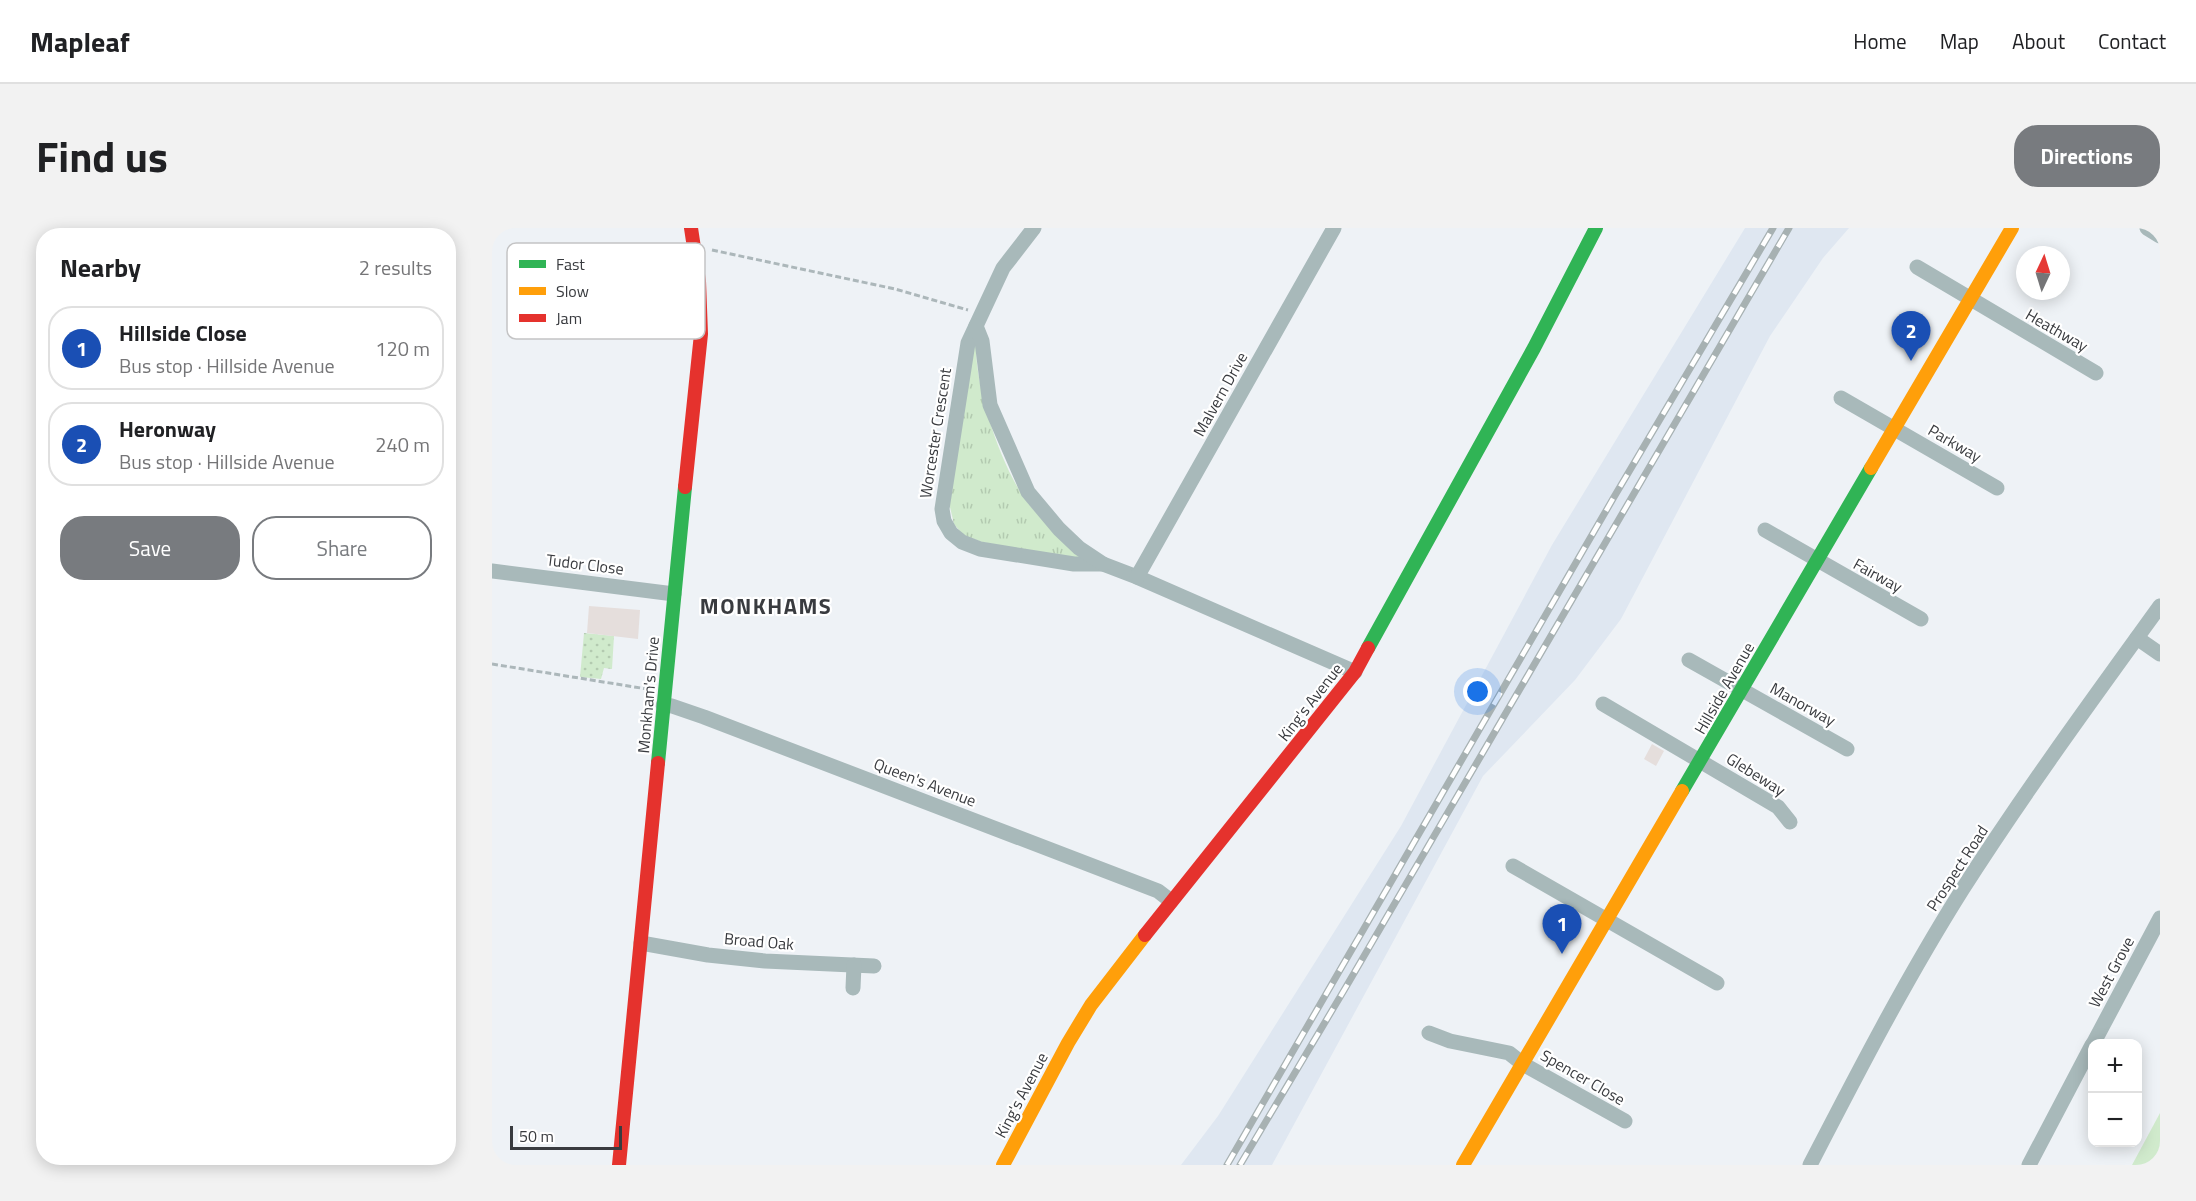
<!DOCTYPE html>
<html lang="en">
<head>
<meta charset="utf-8">
<style>
	:root { --surface:#fff; --page:#f2f2f2; --text:#202124; --muted:#757577; --line:#e0e0e0; --accent:#787b7f }
	body { margin:0; font-family:"Titillium Web",sans-serif; background:var(--page); color:var(--text) }
	.controls { position:absolute; right:18px; bottom:18px; display:grid; overflow:hidden; border-radius:12px; box-shadow:0 3px 15px #0003 }
	.controls button { width:54px; height:54px; display:grid; place-items:center; padding:0; border:0; border-bottom:2px solid var(--line); background:var(--surface); color:var(--text); font:30px sans-serif }
	.compass { position:absolute; left:1524px; top:18px; width:54px; height:54px; border-radius:50%; background:var(--surface); box-shadow:0 3px 15px #0003; rotate:4deg }
	.scale { position:absolute; left:18px; bottom:15px; width:112px; box-sizing:border-box; padding-left:6px; border:3px solid #393b3f; border-top:0; font-size:16px; line-height:21px; white-space:nowrap; color:#393b3f; -webkit-text-stroke:4px #fff; paint-order:stroke }
	.you { position:absolute; left:986px; top:464px; width:21px; height:21px; margin:-15px; border:4px solid #fff; border-radius:50%; background:#1a73e8; box-shadow:0 0 0 9px #1a73e833 }
	.badge { display:grid; place-items:center; width:39px; height:39px; border-radius:50%; background:var(--accent); color:#fff; font-size:20px; font-weight:700 }
	.pin { position:absolute; translate:-50% -50px; filter:drop-shadow(0 2px 3px #0008) }
	.pin::after { content:''; position:absolute; top:32px; width:21px; height:18px; background:inherit; clip-path:polygon(0 0,100% 0,50% 100%) }
	.list { margin:0; padding:0; list-style:none }
	h2 { display:flex; justify-content:space-between; align-items:center; height:78px; margin:0; padding:0 24px; font-size:26px }
	h2 small { font-size:20px; font-weight:400; color:var(--muted) }
	.list li { display:grid; grid-template-columns:39px 1fr auto; gap:18px; align-items:center; box-sizing:border-box; height:84px; margin:0 12px 12px; padding:0 12px; border:2px solid var(--line); border-radius:24px }
	.list b { display:block; font-size:22px; white-space:nowrap }
	.list p { margin:0; font-size:20px; white-space:nowrap; color:var(--muted) }
	.list em { font-size:20px; font-style:normal; color:var(--muted) }
	.actions { display:flex; gap:12px; padding:18px 24px }
	.actions a { flex:1; padding:14px 0; border:2px solid var(--accent); border-radius:24px; text-align:center; font-size:21px; color:var(--accent) }
	.actions .main { background:var(--accent); color:#fff }
	.map { position:relative; flex:none; width:1668px; height:937px; overflow:hidden; border-radius:24px }
	header { display:flex; align-items:center; gap:36px; box-sizing:border-box; height:84px; padding:0 30px; background:var(--surface); border-bottom:2px solid var(--line) }
	header strong { font-size:28px }
	nav { display:flex; gap:33px; margin-inline-start:auto; font-size:21px }
	.intro { display:flex; align-items:center; justify-content:space-between; box-sizing:border-box; height:144px; padding:0 36px }
	h1 { margin:0; font-size:42px }
	.button { padding:15px 27px; border-radius:24px; background:var(--accent); color:#fff; font-size:21px; font-weight:700 }
	main { display:flex; gap:36px; padding:0 36px }
	aside { flex:1; background:var(--surface); border-radius:24px; box-shadow:0 3px 15px #0003 }
	.map>svg:first-child { display:block }
</style>
</head>
<body>
<header>
<strong>Mapleaf</strong>
<nav><a>Home</a><a>Map</a><a>About</a><a>Contact</a></nav>
</header>
<div class="intro"><h1>Find us</h1><a class="button">Directions</a></div>
<main>
<aside>
<h2>Nearby<small>2 results</small></h2>
<ul class="list">
<li><span class="badge" style="background:#1a4fb4">1</span><div><b>Hillside Close</b><p>Bus stop · Hillside Avenue</p></div><em>120 m</em></li>
<li><span class="badge" style="background:#1a4fb4">2</span><div><b>Heronway</b><p>Bus stop · Hillside Avenue</p></div><em>240 m</em></li>
</ul>
<div class="actions"><a class="main">Save</a><a>Share</a></div>
</aside>
<div class="map">
<svg width="1668" height="937" viewBox="0 0 1668 937">
	<defs>
		<pattern id="grass-tufts" width="24" height="20" patternUnits="userSpaceOnUse" patternTransform="scale(1.5)"><rect width="24" height="20" fill="#d0eacc"/><path d="M3 7l-1-3M5 7V3M7 7l1-3M15 17l-1-3M17 17v-4M19 17l1-3" fill="none" stroke="#b3cab0"/></pattern>
		<pattern id="garden-dots" width="8" height="8" patternUnits="userSpaceOnUse" patternTransform="scale(1.5)"><rect width="8" height="8" fill="#d0eacc"/><path d="M2 2h.1M6 6h.1" fill="none" stroke="#b3cab0" stroke-width="1.8" stroke-linecap="round"/></pattern>
	</defs>
	<rect width="100%" height="100%" fill="#eef2f6"/>
	<polygon fill="#dfe7f1" points="1253,0 1357,0 1331,30 1278,108 1129,391 1083,452 991,548 780,937 689,937 726,888 909,598 1060,317"/>
	<path fill="url(#grass-tufts)" d="M479 115 484 117C483 161 511 247 540 280 555 297 573 311 590 327V333L490 314 471 307 462 296 457 275Z"/>
	<polygon fill="#d0eacc" points="1668,885 1668,937 1640,937"/>
	<polygon fill="url(#garden-dots)" points="92,405 122,408 120,441 112,440 109,451 88,449"/>
	<g fill="#e5dedc">
		<polygon points="97,378 148,382 146,411 95,405"/>
		<polygon points="1160,516 1172,523 1164,538 1152,531"/>
	</g>
	<g fill="none" stroke-linecap="round" stroke-linejoin="round">
		<g stroke="#acb7ba" stroke-width="3" stroke-dasharray="6 3" stroke-linecap="butt">
			<polyline points="220,22 403,61 476,82"/>
			<polyline points="0,436 155,461"/>
		</g>
		<g stroke="#a8b9ba" stroke-width="15">
			<polyline points="542,0 511,40 476,115 450,281 452,293 459,305 470,314 488,321 582,336 611,336 645,349 863,444"/>
			<polyline points="1655,0 1668,8"/>
			<polyline points="1425,39 1604,145"/>
			<polyline points="484,98 490,113 498,177 536,264 567,301 587,320 611,336"/>
			<polyline points="1349,170 1505,260"/>
			<polyline points="1273,302 1429,391"/>
			<polyline points="0,343 182,366"/>
			<polyline points="645,349 842,0"/>
			<polyline points="1645,410 1668,426"/>
			<polyline points="1197,432 1355,521"/>
			<polyline points="1111,476 1286,579 1298,594"/>
			<polyline points="171,477 180,478 212,489 666,663 679,673"/>
			<polyline points="1021,638 1225,755"/>
			<polyline points="149,715 216,727 273,733 382,738"/>
			<polyline points="361,760 362,737"/>
			<polyline points="937,805 958,813 1017,825 1031,836 1133,893"/>
			<polyline points="1601,816 1668,690"/>
			<path d="M1318 937C1366 844 1414 751 1470 662 1532 565 1600 472 1668 378"/>
			<polyline points="1537,937 1600,817"/>
		</g>
		<g stroke="#30b455" stroke-width="14">
			<polyline points="876,420 1042,120 1104,0"/>
			<polyline points="166,535 193,259"/>
			<polyline points="1190,563 1379,240"/>
		</g>
		<g stroke="#ff9f0a" stroke-width="14">
			<polyline points="1379,240 1520,0"/>
			<polyline points="511,937 576,815 599,777 653,707"/>
			<polyline points="971,937 1190,563"/>
		</g>
		<g stroke="#e5322d" stroke-width="14">
			<polyline points="193,259 209,106 207,53 199,0"/>
			<polyline points="653,707 863,444 876,420"/>
			<polyline points="127,937 166,535"/>
		</g>
		<g stroke="#a7b1b2" stroke-width="7">
			<g id="rail">
				<polyline points="735,937 1122,269 1281,0"/>
				<polyline points="748,937 851,764 1297,0"/>
			</g>
		</g>
		<use href="#rail" stroke="#fff" stroke-width="4.5" stroke-dasharray="14" stroke-linecap="butt"/>
	</g>
	<g text-anchor="middle" dominant-baseline="central" stroke-width="4.5" stroke-linejoin="round" paint-order="stroke">
		<g font-size="16" fill="#393b3f" stroke="#fff">
			<text transform="translate(1565 102) rotate(30)">Heathway</text>
			<text transform="translate(728 166) rotate(-61)">Malvern Drive</text>
			<text transform="translate(443 205) rotate(-81)">Worcester Crescent</text>
			<text transform="translate(1463 215) rotate(30)">Parkway</text>
			<text transform="translate(93 336) rotate(7)">Tudor Close</text>
			<text transform="translate(1386 347) rotate(29)">Fairway</text>
			<text transform="translate(1232 460) rotate(-60)">Hillside Avenue</text>
			<text transform="translate(156 467) rotate(-85)">Monkham's Drive</text>
			<text transform="translate(818 474) rotate(-52)">King's Avenue</text>
			<text transform="translate(1311 476) rotate(29)">Manorway</text>
			<text transform="translate(1264 546) rotate(32)">Glebeway</text>
			<text transform="translate(433 554) rotate(21)">Queen's Avenue</text>
			<text transform="translate(1465 640) rotate(-57)">Prospect Road</text>
			<text transform="translate(267 713) rotate(5)">Broad Oak</text>
			<text transform="translate(1619 744) rotate(-62)">West Grove</text>
			<text transform="translate(1091 849) rotate(30)">Spencer Close</text>
			<text transform="translate(529 867) rotate(-62)">King's Avenue</text>
		</g>
		<g font-size="22" font-weight="bold" letter-spacing="1.5" fill="#393b3f" stroke="#fff">
			<text x="274" y="378">MONKHAMS</text>
		</g>
	</g>
	<rect x="15" y="15" width="198" height="96" rx="9" fill="#fff" stroke="#c4c4c5" stroke-width="1.5"/>
	<rect x="27" y="32" width="27" height="8" fill="#30b455"/>
	<rect x="27" y="59" width="27" height="8" fill="#ff9f0a"/>
	<rect x="27" y="86" width="27" height="8" fill="#e5322d"/>
	<g font-size="16" fill="#393b3f">
		<text x="64" y="42">Fast</text>
		<text x="64" y="69">Slow</text>
		<text x="64" y="96">Jam</text>
	</g>
</svg>
<div class="controls">
<button>+</button>
<button>−</button>
</div>
<svg class="compass" viewBox="-18 -18 36 36"><path d="M0-13l5 13h-10z" fill="#e53935"/><path d="M0 13l5-13h-10z" fill="#757577"/></svg>
<div class="scale">50 m</div>
<div class="you"></div>
<div class="pin badge" style="left:1070px;top:726px;background:#1a4fb4">1</div>
<div class="pin badge" style="left:1419px;top:133px;background:#1a4fb4">2</div>
</div>
</main>
</body>
</html>
